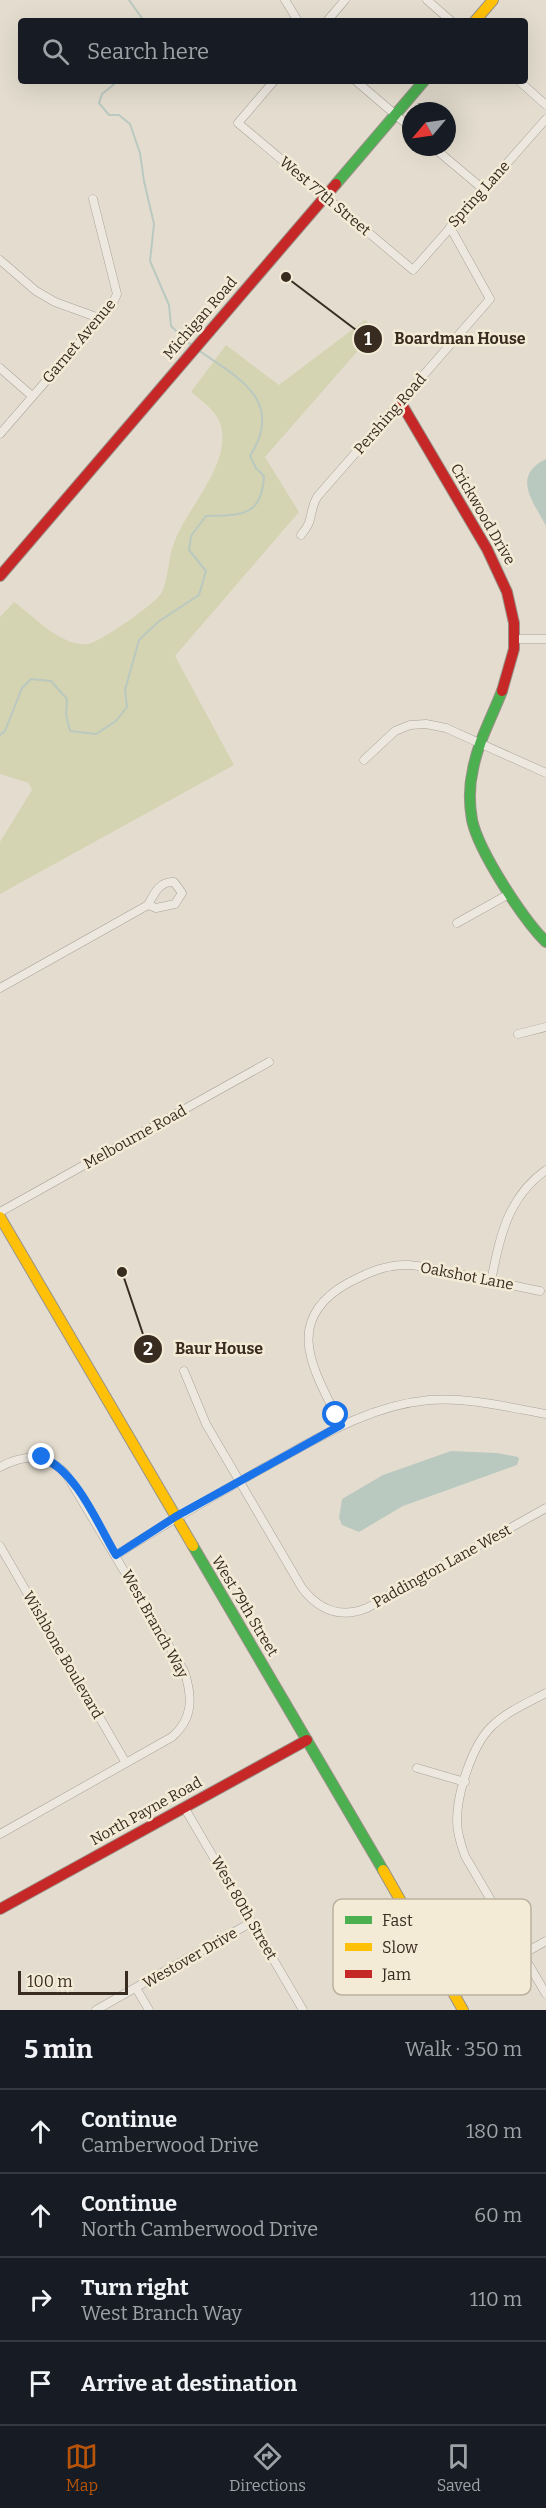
<!DOCTYPE html>
<html lang="en">
<head>
<meta charset="utf-8">
<style>
	:root { --surface:#171b24; --page:#242831; --text:#f1f3f6; --muted:#9ea1a6; --line:#363941; --accent:#b45309 }
	body { margin:0; font-family:Bitter,serif; background:var(--page); color:var(--text) }
	.compass { position:absolute; left:402px; top:102px; width:54px; height:54px; border-radius:50%; background:var(--surface); box-shadow:0 6px 24px #0002; rotate:241deg }
	.scale { position:absolute; left:18px; bottom:15px; width:110px; box-sizing:border-box; padding-left:6px; border:3px solid #382b20; border-top:0; font-size:16px; line-height:21px; white-space:nowrap; color:#382b20; -webkit-text-stroke:4px #f4ebd6; paint-order:stroke }
	.stop { position:absolute; width:18px; height:18px; margin:-14px; border:4px solid #1a73e8; border-radius:50%; background:#fff }
	.stop.end { background:#1a73e8; border-color:#fff; box-shadow:0 2px 6px #0008 }
	.list { margin:0; padding:0; list-style:none }
	h2 { display:flex; justify-content:space-between; align-items:center; height:78px; margin:0; padding:0 24px; font-size:26px }
	h2 small { font-size:20px; font-weight:400; color:var(--muted) }
	.list li { display:grid; grid-template-columns:39px 1fr auto; gap:18px; align-items:center; box-sizing:border-box; height:84px; padding:0 24px; border-top:2px solid var(--line) }
	.list b { display:block; font-size:22px; white-space:nowrap }
	.list p { margin:0; font-size:20px; white-space:nowrap; color:var(--muted) }
	.list em { font-size:20px; font-style:normal; color:var(--muted) }
	.icon { flex:none; width:33px; height:33px; fill:none; stroke:currentColor; stroke-width:2; stroke-linecap:round; stroke-linejoin:round }
	.map { position:relative; flex:none; width:546px; height:2010px; overflow:hidden }
	.search { position:absolute; background:var(--surface); box-shadow:0 6px 24px #0002; left:18px; right:18px; top:18px; height:66px; display:flex; align-items:center; gap:15px; box-sizing:border-box; padding:0 21px; border-radius:6px; color:var(--muted); font-size:22px }
	.sheet { height:414px; background:var(--surface) }
	nav { display:flex; justify-content:space-around; align-items:center; box-sizing:border-box; height:84px; border-top:2px solid var(--line); background:var(--surface); font-size:16px; color:var(--muted) }
	nav a { display:grid; justify-items:center; gap:3px }
	nav .on { color:var(--accent) }
	.map>svg:first-child { display:block }
</style>
</head>
<body>
<div class="map">
<svg width="546" height="2010" viewBox="0 0 546 2010">
	<rect width="100%" height="100%" fill="#e4ddcf"/>
	<path fill="#d4d3b2" d="M365 320 376 330 265 457 299 512 175 656 234 765 0 894V842L32 790 29 783 0 774V617L14 602C35 617 61 647 88 644 99 643 158 602 162 592 169 577 168 558 174 543 186 509 231 465 221 426 217 411 203 402 191 392L226 345 279 385Z"/>
	<g fill="#bac9c0">
		<path d="M546 459V526C533 501 511 476 546 459Z"/>
		<polygon points="451,1451 497,1453 518,1457 519,1459 517,1465 403,1506 359,1532 342,1525 339,1518 342,1499 383,1475"/>
	</g>
	<g fill="none" stroke-linecap="round" stroke-linejoin="round">
		<g stroke="#bac9c0" stroke-width="2">
			<polyline points="129,0 144,21"/>
			<polyline points="118,81 102,94 99,103 109,115 119,115 130,124 140,153 144,181 154,224 150,261 169,305 171,326 191,345"/>
			<path d="M0 735 5 731 22 688 31 679 51 681 67 699 66 715 70 731 96 734 116 721 127 707 125 690 139 640 158 622 199 595 206 571 189 550 191 536 206 516C241 515 262 517 264 476L256 468 250 456C285 401 239 378 198 350"/>
		</g>
		<g stroke="#a9a298" stroke-width="9">
			<g id="street">
				<polyline points="285,0 298,21"/>
				<polyline points="427,0 451,21"/>
				<polyline points="327,21 345,0"/>
				<polyline points="274,81 238,123 413,270 546,119"/>
				<polyline points="356,81 411,128"/>
				<polyline points="519,81 546,105"/>
				<polyline points="433,147 483,189"/>
				<polyline points="0,260 36,291 55,302 99,318"/>
				<polyline points="0,368 32,396"/>
				<polyline points="0,434 112,305 117,294 93,199"/>
				<path d="M301 535C315 519 308 513 317 497L490 299 450 227"/>
				<polyline points="514,639 546,639"/>
				<polyline points="364,760 395,731 410,725 426,724 446,728 546,773"/>
				<polyline points="457,923 509,894"/>
				<path d="M0 988 148 905C154 894 159 881 174 882L182 893 175 904 156 908 148 905"/>
				<polyline points="518,1034 546,1027"/>
				<polyline points="0,1212 269,1062"/>
				<path d="M491 1281C500 1237 507 1198 546 1170"/>
				<path d="M184 1371 206 1424 302 1588C319 1610 340 1619 367 1608L546 1508"/>
				<path d="M341 1425C315 1372 280 1321 348 1283 367 1273 386 1264 409 1265 425 1266 442 1271 458 1274 485 1280 513 1285 540 1291"/>
				<path d="M0 1467C24 1454 46 1453 66 1474L184 1671C193 1697 193 1719 172 1737L0 1834"/>
				<polyline points="0,1546 126,1763"/>
				<path d="M116 1555C165 1524 215 1495 265 1467 318 1438 367 1406 429 1400 468 1397 507 1407 546 1414"/>
				<path d="M546 1693C527 1703 506 1712 491 1727 472 1746 457 1793 457 1821 457 1833 461 1845 465 1856L546 1994"/>
				<polyline points="417,1768 465,1782"/>
				<polyline points="184,1807 303,2010"/>
				<polyline points="136,1988 149,2010"/>
				<polyline points="453,1994 546,1941"/>
				<polyline points="96,2010 252,1922"/>
			</g>
		</g>
		<g stroke="#999288" stroke-width="12">
			<g id="fast">
				<polyline points="336,184 424,81"/>
				<path d="M502 691C492 717 478 742 473 769 469 786 469 803 472 820 479 852 523 919 546 942"/>
				<polyline points="193,1546 383,1870"/>
			</g>
		</g>
		<g stroke="#999288" stroke-width="12">
			<g id="slow">
				<polyline points="475,21 493,0"/>
				<polyline points="0,1217 193,1546"/>
				<polyline points="383,1870 463,2010"/>
			</g>
		</g>
		<g stroke="#999288" stroke-width="12">
			<g id="jam">
				<polyline points="401,403 487,549 507,592 514,623 514,649 502,691"/>
				<polyline points="0,576 336,184"/>
				<polyline points="0,1909 307,1740"/>
			</g>
		</g>
		<use href="#street" stroke="#ece8e0" stroke-width="8"/>
		<use href="#fast" stroke="#4caf50" stroke-width="10"/>
		<use href="#slow" stroke="#ffc107" stroke-width="10"/>
		<use href="#jam" stroke="#c62828" stroke-width="10"/>
	</g>
	<g fill="none" stroke-linecap="round" stroke-linejoin="round">
		<path stroke="#1a73e8" stroke-width="8" d="M42 1457C77 1472 97 1523 116 1555L175 1517 341 1425 336 1415"/>
	</g>
	<g text-anchor="middle" dominant-baseline="central" stroke-width="5" stroke-linejoin="round" paint-order="stroke">
		<g font-size="15" fill="#382b20" stroke="#f4ebd6">
			<text transform="translate(479 194) rotate(-48)">Spring Lane</text>
			<text transform="translate(325 196) rotate(40)">West 77th Street</text>
			<text transform="translate(200 318) rotate(-49)">Michigan Road</text>
			<text transform="translate(79 341) rotate(-50)">Garnet Avenue</text>
			<text transform="translate(390 414) rotate(-49)">Pershing Road</text>
			<text transform="translate(483 514) rotate(60)">Crickwood Drive</text>
			<text transform="translate(135 1137) rotate(-29)">Melbourne Road</text>
			<text transform="translate(467 1276) rotate(11)">Oakshot Lane</text>
			<text transform="translate(442 1566) rotate(-29)">Paddington Lane West</text>
			<text transform="translate(245 1606) rotate(59)">West 79th Street</text>
			<text transform="translate(155 1624) rotate(61)">West Branch Way</text>
			<text transform="translate(63 1655) rotate(60)">Wishbone Boulevard</text>
			<text transform="translate(146 1811) rotate(-29)">North Payne Road</text>
			<text transform="translate(244 1908) rotate(60)">West 80th Street</text>
			<text transform="translate(190 1958) rotate(-30)">Westover Drive</text>
		</g>
	</g>
	<rect x="333" y="1899" width="198" height="96" rx="9" fill="#f4ebd6" stroke="#bcb19f" stroke-width="1.5"/>
	<rect x="345" y="1916" width="27" height="8" fill="#4caf50"/>
	<rect x="345" y="1943" width="27" height="8" fill="#ffc107"/>
	<rect x="345" y="1970" width="27" height="8" fill="#c62828"/>
	<g font-size="16" fill="#382b20">
		<text x="382" y="1926">Fast</text>
		<text x="382" y="1953">Slow</text>
		<text x="382" y="1980">Jam</text>
	</g>
	<path fill="none" stroke="#382b20" stroke-width="2" d="M286 277L368 339M122 1272L148 1349"/>
	<g fill="#382b20" stroke="#f4ebd6" stroke-width="2">
		<circle cx="286" cy="277" r="6"/>
		<circle cx="122" cy="1272" r="6"/>
		<circle cx="368" cy="339" r="15"/>
		<circle cx="148" cy="1349" r="15"/>
	</g>
	<g font-size="18" text-anchor="middle" font-weight="bold" fill="#fff">
		<text x="368" y="345">1</text>
		<text x="148" y="1355">2</text>
	</g>
	<g font-size="16" text-anchor="middle" font-weight="bold" fill="#382b20" stroke="#f4ebd6" stroke-width="5" stroke-linejoin="round" paint-order="stroke">
		<text x="460" y="344">Boardman House</text>
		<text x="219" y="1354">Baur House</text>
	</g>
</svg>
<svg class="compass" viewBox="-18 -18 36 36"><path d="M0-13l5 13h-10z" fill="#e53935"/><path d="M0 13l5-13h-10z" fill="#9ea1a6"/></svg>
<div class="scale">100 m</div>
<div class="stop" style="left:336px;top:1415px"></div>
<div class="stop end" style="left:42px;top:1457px"></div>
<div class="search"><svg class="icon" aria-label="search" viewBox="0 0 24 24"><circle cx="10" cy="10" r="6"/><path d="M15 15l6 6"/></svg>Search here</div>
</div>
<section class="sheet">
<h2>5 min<small>Walk · 350 m</small></h2>
<ul class="list">
<li><svg class="icon" aria-label="ahead" viewBox="0 0 24 24"><path d="M12 20V5M6 11l6-6 6 6"/></svg><div><b>Continue</b><p>Camberwood Drive</p></div><em>180 m</em></li>
<li><svg class="icon" aria-label="ahead" viewBox="0 0 24 24"><path d="M12 20V5M6 11l6-6 6 6"/></svg><div><b>Continue</b><p>North Camberwood Drive</p></div><em>60 m</em></li>
<li><svg class="icon" aria-label="right" viewBox="0 0 24 24"><path d="M7 20v-9h11M14 6l5 5-5 5"/></svg><div><b>Turn right</b><p>West Branch Way</p></div><em>110 m</em></li>
<li><svg class="icon" aria-label="arrive" viewBox="0 0 24 24"><path d="M6 21V4h12l-3 4 3 4H6"/></svg><div><b>Arrive at destination</b></div></li>
</ul>
</section>
<nav>
<a class="on"><svg class="icon" aria-label="map" viewBox="0 0 24 24"><path d="M3 6l6-2 6 2 6-2v14l-6 2-6-2-6 2zM9 4v14M15 6v14"/></svg>Map</a>
<a><svg class="icon" aria-label="directions" viewBox="0 0 24 24"><path d="M12 3l9 9-9 9-9-9zM9 14v-3h6M13 9l2 2-2 2"/></svg>Directions</a>
<a><svg class="icon" aria-label="saved" viewBox="0 0 24 24"><path d="M7 4h10v16l-5-4-5 4z"/></svg>Saved</a>
</nav>
</body>
</html>
